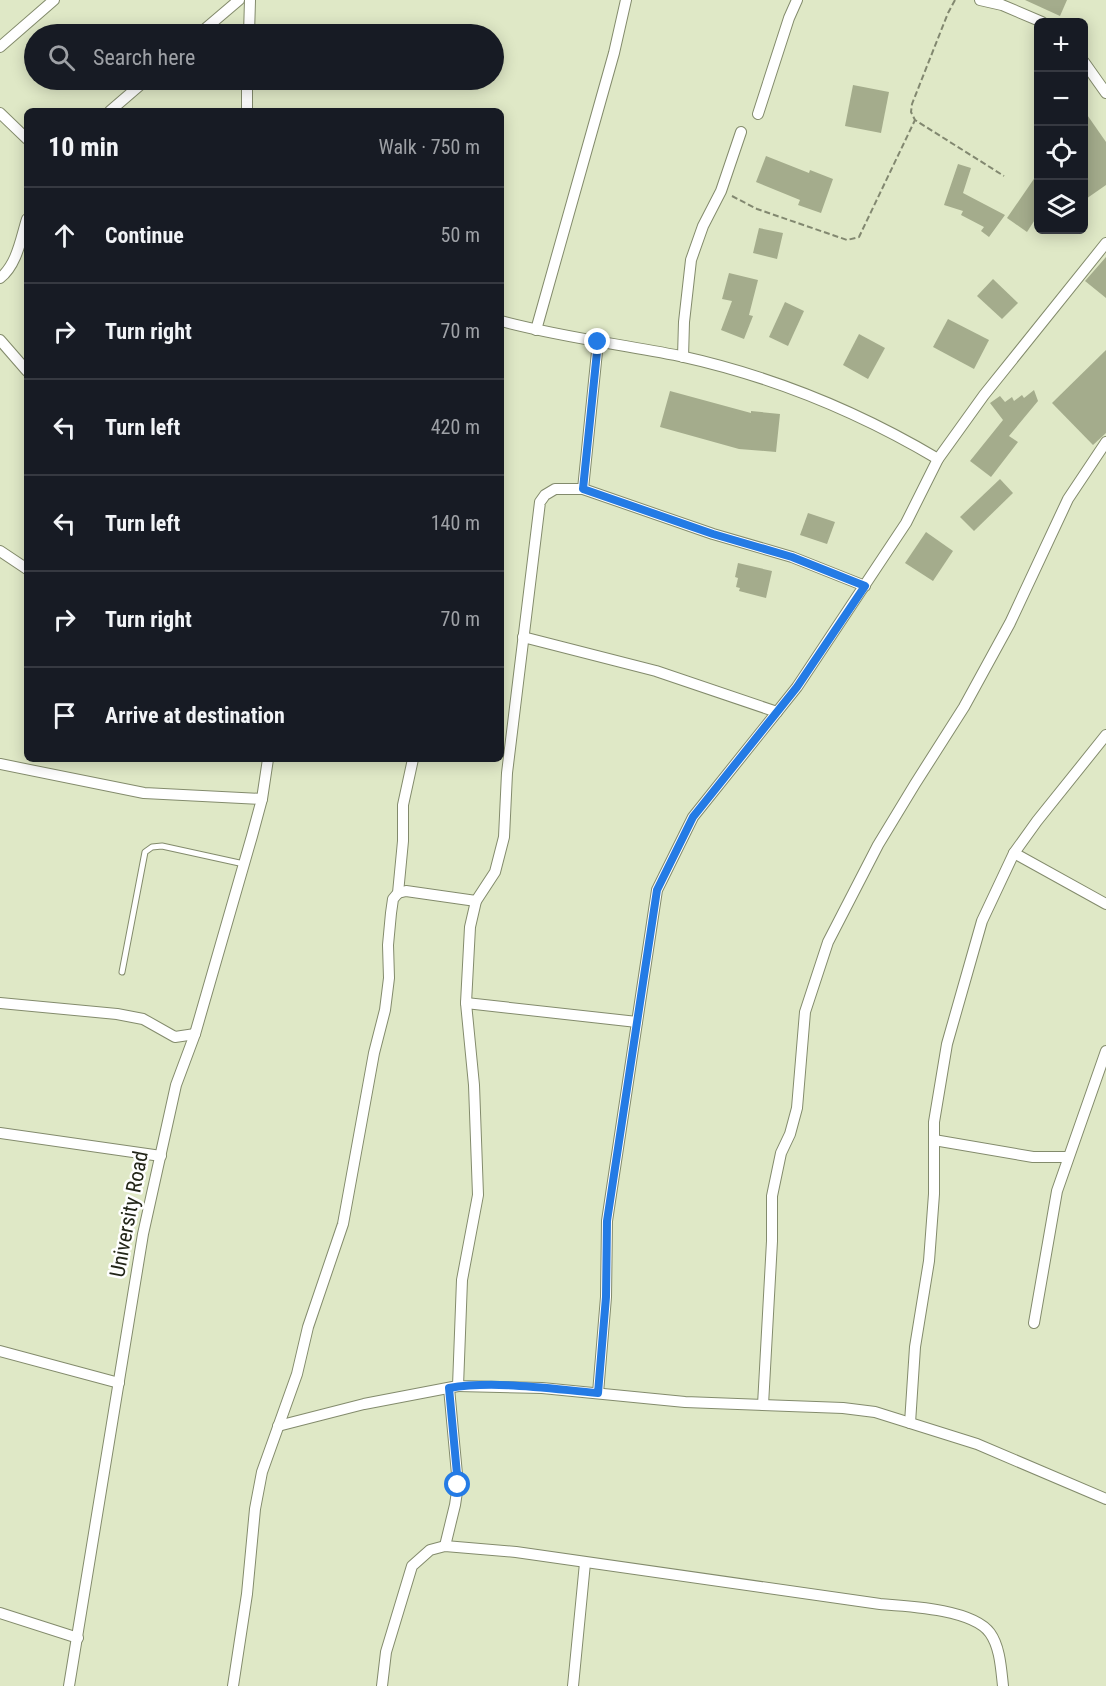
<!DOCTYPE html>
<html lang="en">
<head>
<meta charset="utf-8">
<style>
	:root { --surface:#171b24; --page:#242831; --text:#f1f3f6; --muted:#9ea1a6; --line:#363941 }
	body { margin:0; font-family:"Roboto Condensed",sans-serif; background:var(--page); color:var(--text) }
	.controls { position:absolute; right:18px; top:18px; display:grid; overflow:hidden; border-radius:9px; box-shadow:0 3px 15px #0003 }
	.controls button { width:54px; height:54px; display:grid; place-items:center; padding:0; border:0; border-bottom:2px solid var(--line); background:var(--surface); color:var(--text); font:30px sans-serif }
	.stop { position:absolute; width:18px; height:18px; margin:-14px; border:4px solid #247be5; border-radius:50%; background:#fff }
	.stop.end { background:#247be5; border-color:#fff; box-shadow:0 2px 6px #0008 }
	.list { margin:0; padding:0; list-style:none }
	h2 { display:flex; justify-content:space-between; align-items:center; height:78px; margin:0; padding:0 24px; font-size:26px }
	h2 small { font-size:20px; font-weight:400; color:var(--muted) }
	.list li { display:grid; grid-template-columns:39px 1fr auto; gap:18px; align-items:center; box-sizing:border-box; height:96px; padding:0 24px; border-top:2px solid var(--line) }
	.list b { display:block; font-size:22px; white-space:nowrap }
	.list em { font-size:20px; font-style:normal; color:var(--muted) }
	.icon { flex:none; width:33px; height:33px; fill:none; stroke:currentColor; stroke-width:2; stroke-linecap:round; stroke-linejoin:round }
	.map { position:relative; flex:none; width:1106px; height:1686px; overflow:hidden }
	.search { position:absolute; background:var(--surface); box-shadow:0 3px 15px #0003; left:24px; top:24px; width:480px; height:66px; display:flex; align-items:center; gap:15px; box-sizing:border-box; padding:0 21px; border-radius:33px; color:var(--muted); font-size:22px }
	.panel { position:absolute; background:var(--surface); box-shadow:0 3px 15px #0003; left:24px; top:108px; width:480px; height:654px; border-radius:9px }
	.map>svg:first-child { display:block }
</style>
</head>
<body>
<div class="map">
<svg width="1106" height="1686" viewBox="0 0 1106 1686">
	<rect width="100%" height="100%" fill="#dfe8c6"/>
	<g fill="#a4ac8c">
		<polygon points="1025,0 1067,0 1060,16"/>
		<polygon points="853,85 889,92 881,133 845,126"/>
		<polygon points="1083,109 1106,142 1106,185 1083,201"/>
		<polygon points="766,156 809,173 810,170 833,179 821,213 798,205 800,200 756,182"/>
		<polygon points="958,164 971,168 963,193 1005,215 989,237 981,231 984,227 961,215 963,211 944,205"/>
		<polygon points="1038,173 1038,215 1027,232 1007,218"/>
		<polygon points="759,228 783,233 777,259 753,253"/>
		<polygon points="1106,257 1106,298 1085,281"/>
		<polygon points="729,273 758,280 749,315 753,316 744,339 721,330 732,301 722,299"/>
		<polygon points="993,279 1018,303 1002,319 977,296"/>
		<polygon points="785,302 804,311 788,346 769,337"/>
		<polygon points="948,319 989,340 974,369 933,347"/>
		<polygon points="859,334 885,348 868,379 843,365"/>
		<polygon points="1106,350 1106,433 1093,445 1052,403"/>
		<polygon points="1034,390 1038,401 1009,436 1018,442 991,477 970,461 1003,420 990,403 1000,396 1005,402 1012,397 1014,401 1022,395 1024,398"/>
		<polygon points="670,391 751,413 751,411 780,414 776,452 739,449 660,427"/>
		<polygon points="1000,479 1013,493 974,531 960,517"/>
		<polygon points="808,513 835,522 827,544 800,535"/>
		<polygon points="926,532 953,551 933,581 905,563"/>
		<polygon points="738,563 772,571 766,598 739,591 740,588 736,587 738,578 735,577"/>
	</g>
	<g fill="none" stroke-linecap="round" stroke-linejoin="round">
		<g stroke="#838b6c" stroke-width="7">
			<polyline id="lane" points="122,972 145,852 152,847 162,846 244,864"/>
		</g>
		<g stroke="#838b6c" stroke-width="12">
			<g id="street">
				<polyline points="980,0 1002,5 1042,22"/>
				<polyline points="199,34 239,0"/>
				<polyline points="249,34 250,0"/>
				<polyline points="0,47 54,0"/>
				<polyline points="1084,62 1106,93"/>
				<polyline points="110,111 146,80"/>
				<polyline points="247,111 247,80"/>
				<polyline points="0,113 27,139"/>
				<polyline points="758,114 789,18 797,0"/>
				<path d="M0 278C17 265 21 238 27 219"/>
				<path d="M501 321C560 337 620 344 680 356 771 376 859 412 938 459"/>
				<polyline points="536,330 614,53 626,0"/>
				<polyline points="0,340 27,371"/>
				<polyline points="683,357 684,322 691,260 703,226 721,191 741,132"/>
				<polyline points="583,489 598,342"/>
				<polyline points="0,551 27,569"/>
				<polyline points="865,586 792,557 713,534 583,489 555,489 545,495 540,502 507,773 504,837 495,872 476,901 470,927 466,1003 474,1085 478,1195 462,1280 458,1386 542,1388 685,1402 843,1408 875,1412 977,1444 1106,1499"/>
				<polyline points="523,637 656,671 777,712"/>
				<polyline points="0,764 144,793 262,799"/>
				<polyline points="1014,853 1106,904"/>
				<polyline points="398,893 406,891 476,901"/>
				<polyline points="0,1003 117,1014 143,1019 175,1037 195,1034"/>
				<polyline points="466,1003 637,1022"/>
				<polyline points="0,1133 161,1156"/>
				<polyline points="934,1140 1033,1157 1068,1157"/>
				<polyline points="1034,1323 1057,1191 1106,1051"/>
				<polyline points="0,1351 119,1383"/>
				<polyline points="598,1393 606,1297 607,1221 657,890 693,817 797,687 906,523 938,459 984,395 1106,243"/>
				<polyline points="763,1405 772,1241 772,1196 781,1153 790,1134 797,1108 805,1012 828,942 878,845 915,784 964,707 1010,623 1068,499 1106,442"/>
				<polyline points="910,1423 915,1347 929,1261 934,1194 934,1122 947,1044 982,921 1014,853 1037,821 1106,735"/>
				<polyline points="278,1426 364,1404 458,1386"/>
				<polyline points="445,1546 455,1505 458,1485 449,1388"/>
				<polyline points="0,1613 78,1638"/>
				<polyline points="69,1686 143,1234 176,1085 195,1034 252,836 262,799 268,759"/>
				<polyline points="233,1686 247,1594 255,1509 262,1472 297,1374 308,1327 343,1224 374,1053 385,1010 389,978 388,945 391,913 393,899 398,893 403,841 403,805 413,759"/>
				<path d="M382 1686 386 1652 412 1566 430 1550 445 1546 516 1552 880 1604C907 1606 973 1609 990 1633 1000 1647 1001 1668 1003 1686"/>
				<polyline points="573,1686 585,1563"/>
			</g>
		</g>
		<g stroke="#828870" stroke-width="2" stroke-dasharray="6 3" stroke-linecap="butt">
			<polyline points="955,0 948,13 912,104 911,112 915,120 1004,176"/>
			<polyline points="732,196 757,209 847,240 859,237 915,120"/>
		</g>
		<use href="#lane" stroke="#fff" stroke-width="5"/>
		<use href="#street" stroke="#fff" stroke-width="10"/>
	</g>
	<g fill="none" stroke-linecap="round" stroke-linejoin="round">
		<path stroke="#247be5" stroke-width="8" d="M458 1485 449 1388C495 1380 551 1389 598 1393L606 1297 607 1221 657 890 693 817 797 687 865 586 792 557 713 534 583 489 598 342"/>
	</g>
	<g text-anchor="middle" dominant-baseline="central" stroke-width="5" stroke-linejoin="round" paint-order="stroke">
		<g font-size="21" fill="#222518" stroke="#fff">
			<text transform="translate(129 1214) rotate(-79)">University Road</text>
		</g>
	</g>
</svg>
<div class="controls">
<button>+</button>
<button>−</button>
<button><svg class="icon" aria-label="locate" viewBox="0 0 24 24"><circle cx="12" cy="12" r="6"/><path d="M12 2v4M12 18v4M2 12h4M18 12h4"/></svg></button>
<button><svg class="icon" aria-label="layers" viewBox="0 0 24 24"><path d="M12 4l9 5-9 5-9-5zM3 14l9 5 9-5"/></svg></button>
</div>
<div class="stop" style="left:458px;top:1485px"></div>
<div class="stop end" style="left:598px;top:342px"></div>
<div class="search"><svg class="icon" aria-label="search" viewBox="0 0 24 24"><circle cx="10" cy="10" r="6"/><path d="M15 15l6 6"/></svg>Search here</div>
<section class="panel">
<h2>10 min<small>Walk · 750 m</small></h2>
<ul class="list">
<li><svg class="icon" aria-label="ahead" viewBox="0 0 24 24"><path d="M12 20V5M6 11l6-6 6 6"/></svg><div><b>Continue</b></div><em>50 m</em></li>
<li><svg class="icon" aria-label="right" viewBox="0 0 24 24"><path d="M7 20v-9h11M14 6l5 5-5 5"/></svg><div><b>Turn right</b></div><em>70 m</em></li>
<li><svg class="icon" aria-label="left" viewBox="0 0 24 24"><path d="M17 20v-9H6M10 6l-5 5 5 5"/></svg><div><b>Turn left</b></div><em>420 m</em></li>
<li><svg class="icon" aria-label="left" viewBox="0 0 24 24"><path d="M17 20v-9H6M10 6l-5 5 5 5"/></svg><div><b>Turn left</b></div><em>140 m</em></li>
<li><svg class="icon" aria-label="right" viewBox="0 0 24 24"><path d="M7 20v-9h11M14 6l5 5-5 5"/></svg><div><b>Turn right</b></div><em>70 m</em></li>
<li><svg class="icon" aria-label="arrive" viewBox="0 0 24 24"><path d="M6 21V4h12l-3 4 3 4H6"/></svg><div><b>Arrive at destination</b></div></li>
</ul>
</section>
</div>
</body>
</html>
